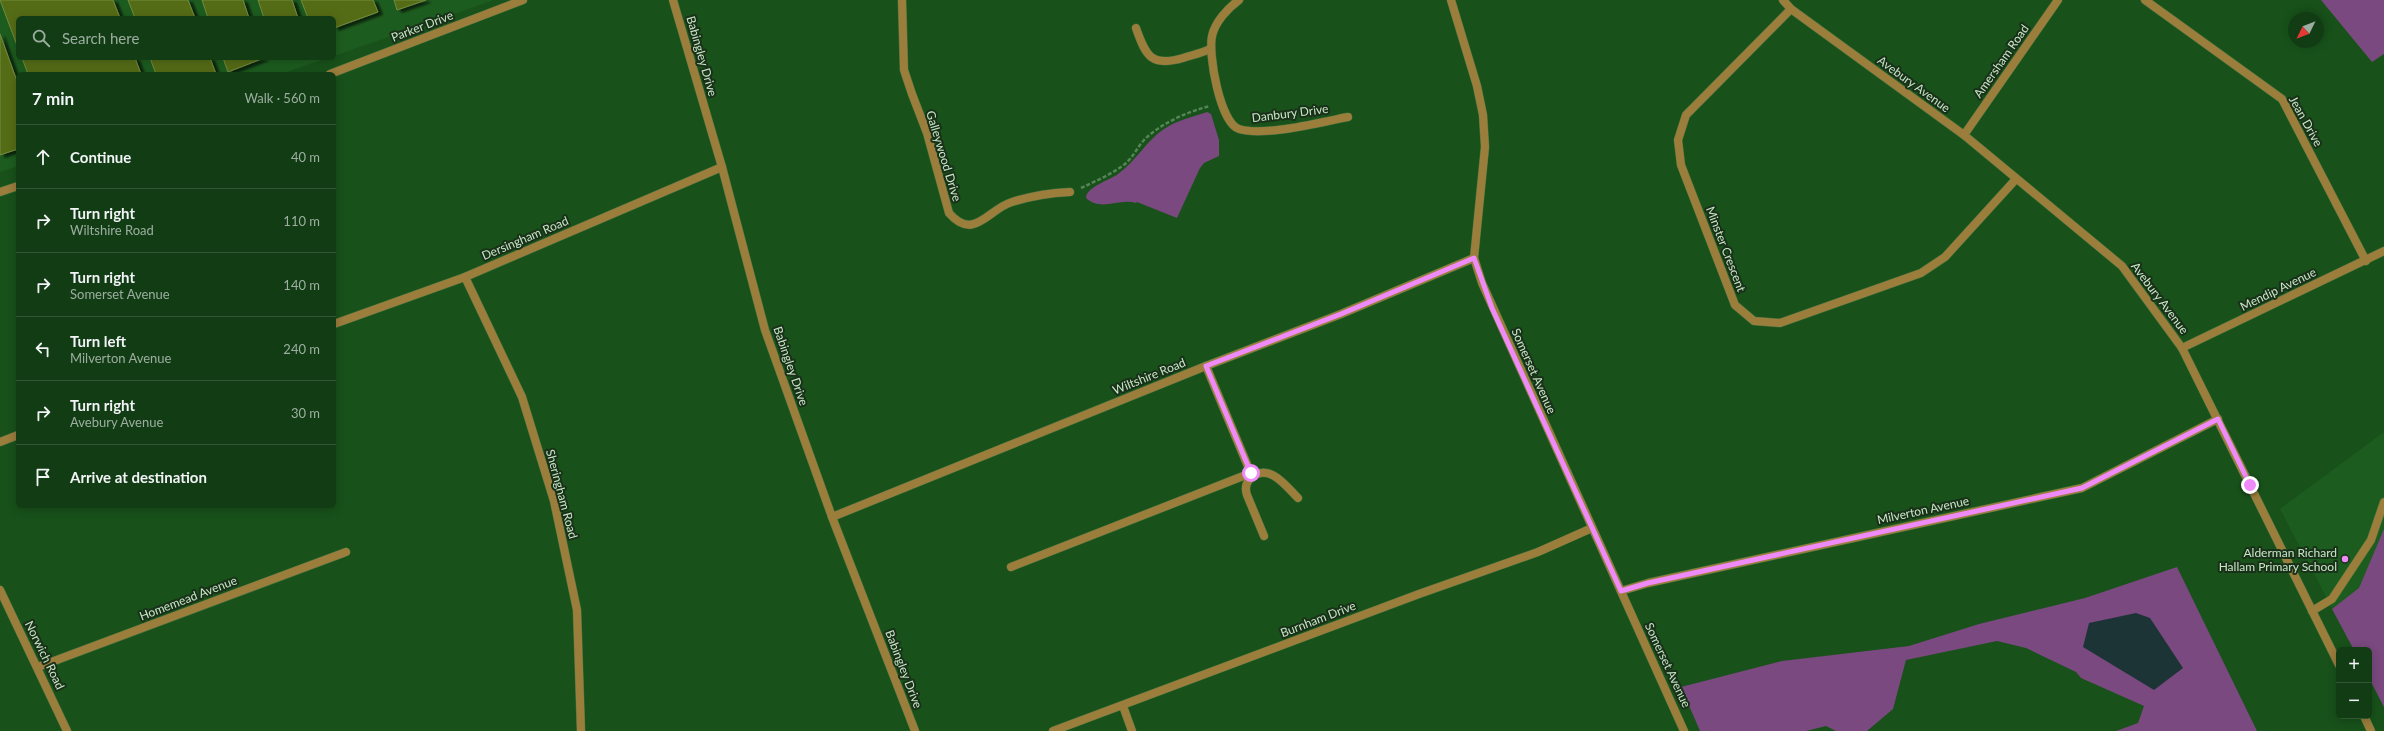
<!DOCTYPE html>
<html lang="en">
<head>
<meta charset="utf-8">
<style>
	:root { --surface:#123d14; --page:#1f4822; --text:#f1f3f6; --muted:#9caea0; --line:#315634 }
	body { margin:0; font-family:Lato,sans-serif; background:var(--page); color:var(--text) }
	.controls { position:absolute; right:12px; bottom:12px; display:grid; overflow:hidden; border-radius:6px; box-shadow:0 2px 10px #0003 }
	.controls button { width:36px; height:36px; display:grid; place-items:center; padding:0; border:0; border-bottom:1px solid var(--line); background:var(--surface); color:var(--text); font:20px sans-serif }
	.compass { position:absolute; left:2288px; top:12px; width:36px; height:36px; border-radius:50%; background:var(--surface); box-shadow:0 2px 10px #0003; rotate:227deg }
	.stop { position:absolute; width:12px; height:12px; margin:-9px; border:3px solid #ee8bf8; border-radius:50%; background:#fff }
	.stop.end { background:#ee8bf8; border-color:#fff; box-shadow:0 1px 4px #0008 }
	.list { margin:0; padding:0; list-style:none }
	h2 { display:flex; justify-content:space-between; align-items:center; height:52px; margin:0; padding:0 16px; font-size:17px }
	h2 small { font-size:13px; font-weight:400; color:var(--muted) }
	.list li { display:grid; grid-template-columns:26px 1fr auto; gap:12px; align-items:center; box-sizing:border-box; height:64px; padding:0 16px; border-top:1px solid var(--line) }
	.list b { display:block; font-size:15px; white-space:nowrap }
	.list p { margin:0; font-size:13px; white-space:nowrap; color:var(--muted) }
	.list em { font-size:13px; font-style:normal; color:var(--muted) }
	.icon { flex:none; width:22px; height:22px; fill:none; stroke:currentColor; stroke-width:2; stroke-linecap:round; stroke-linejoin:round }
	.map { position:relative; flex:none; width:2384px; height:731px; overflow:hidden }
	.search { position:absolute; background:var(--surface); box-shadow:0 2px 10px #0003; left:16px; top:16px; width:320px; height:44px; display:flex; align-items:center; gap:10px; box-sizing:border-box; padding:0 14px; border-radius:6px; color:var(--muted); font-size:15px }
	.panel { position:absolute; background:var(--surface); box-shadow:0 2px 10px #0003; left:16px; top:72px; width:320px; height:436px; border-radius:6px }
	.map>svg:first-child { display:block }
</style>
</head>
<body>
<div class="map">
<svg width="2384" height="731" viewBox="0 0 2384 731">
	<defs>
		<filter id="shadow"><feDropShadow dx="4.5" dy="2.5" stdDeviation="1" flood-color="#0009"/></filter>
	</defs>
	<rect width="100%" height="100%" fill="#18511a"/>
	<g fill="#1d5c1f">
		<polygon points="0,0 494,0 334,56 334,18 18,18 18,58 327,58 281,74 18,74 18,166 0,172"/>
		<polygon points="2384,432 2384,707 2369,678 2369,650 2354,650 2280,509"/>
	</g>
	<g fill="#7a497f">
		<polygon points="2321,0 2384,0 2384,54 2372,62"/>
		<path d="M1207 112 1211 114 1219 140V156L1204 163 1200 168 1177 218 1137 202 1136 203C1119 198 1101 212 1086 198 1086 187 1110 180 1118 174 1136 161 1146 141 1164 129 1177 120 1193 117 1207 112Z"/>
		<polygon points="2384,529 2384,707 2369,678 2369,650 2354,650 2332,609 2359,588"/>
		<polygon points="2177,567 2257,731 2116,731 2138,723 2144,706 2081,678 2076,672 2026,648 1997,641 1906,660 1893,709 1867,731 1836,731 1826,726 1806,731 1700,731 1681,687 1782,661 1909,646 1979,624 2085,598"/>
	</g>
	<polygon fill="#1d3436" points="2136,613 2150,618 2183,668 2154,690 2083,647 2089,623"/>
	<g fill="#556c12" stroke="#738a41" filter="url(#shadow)">
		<polygon points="0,0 113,0 120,18 18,18 18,48"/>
		<polygon points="128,0 188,0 195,18 135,18"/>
		<polygon points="202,0 243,0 249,18 208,18"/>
		<polygon points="258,0 292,0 298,18 264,18"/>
		<polygon points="301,0 373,0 378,12 334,28 334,18 308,18"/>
		<polygon points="394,0 426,0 397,10"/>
		<polygon points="0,34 18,84 18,149 0,155"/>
		<polygon points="22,58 135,58 141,74 28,74"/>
		<polygon points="150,58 210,58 216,74 156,74"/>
		<polygon points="223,58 264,58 228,72"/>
	</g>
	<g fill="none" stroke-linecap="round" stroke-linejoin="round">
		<g stroke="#3b6f3d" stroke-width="9">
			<g id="lane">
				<path d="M1136 28C1146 57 1152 67 1183 58 1192 55 1202 53 1210 49"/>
				<path d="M1264 536 1247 495C1245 489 1245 483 1251 478 1269 462 1286 486 1298 498"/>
				<polyline points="1011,567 1251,473"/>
				<polyline points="2312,611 2332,599 2371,540 2384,502"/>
			</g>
		</g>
		<g stroke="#3b6f3d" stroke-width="9">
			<g id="street">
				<polyline points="673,0 722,167 765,330 832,517 915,731"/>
				<path d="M902 0 904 70 912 94 927 133 949 213C974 242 988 209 1012 202 1031 196 1050 193 1070 192"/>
				<path d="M1239 0C1228 8 1215 22 1212 36 1208 54 1220 123 1239 129 1264 137 1321 122 1348 117"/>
				<polyline points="1451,0 1477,86 1483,115 1485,147 1474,258 1482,283 1684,731"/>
				<polyline points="1783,0 1791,9 1964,135 2122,266 2182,348 2339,665"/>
				<polyline points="2145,0 2282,99 2366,261"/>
				<polyline points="1791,9 1686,115 1678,140 1681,165 1735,305 1754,321 1780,323 1921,273 1945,257 2016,179"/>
				<polyline points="330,74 523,0"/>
				<polyline points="1964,135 2058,0"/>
				<polyline points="0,192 18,186"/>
				<polyline points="465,277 522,397 554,501 577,610 581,731"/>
				<polyline points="334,324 465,277 722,167"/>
				<polyline points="2182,348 2384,251"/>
				<polyline points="1206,366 1252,476"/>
				<polyline points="0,442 18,435"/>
				<polyline points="832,517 1206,366 1341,314 1474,258"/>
				<polyline points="0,590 67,731"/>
				<polyline points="1621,591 1648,583 2082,488 2218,419"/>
				<polyline points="38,667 346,552"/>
				<polyline points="1123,706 1132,731"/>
				<polyline points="2364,716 2371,731"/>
				<polyline points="1053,731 1419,594 1538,552 1592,528"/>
			</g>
		</g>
		<path stroke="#558556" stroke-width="2.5" stroke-dasharray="4 2" stroke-linecap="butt" d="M1081 188C1096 181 1112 174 1125 164 1133 157 1137 148 1144 140 1161 123 1187 112 1210 106"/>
		<use href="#lane" stroke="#9b7d3c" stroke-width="8"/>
		<use href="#street" stroke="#9b7d3c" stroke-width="8"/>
	</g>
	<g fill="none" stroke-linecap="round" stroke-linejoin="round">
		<polyline stroke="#ee8bf8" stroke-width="5" points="1251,473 1206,366 1341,314 1474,258 1492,308 1621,591 1648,583 2082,488 2218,419 2250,485"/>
	</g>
	<circle fill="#ee8bf8" stroke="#193019" stroke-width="1.5" cx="2345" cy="559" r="4"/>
	<g text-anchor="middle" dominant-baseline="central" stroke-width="4" stroke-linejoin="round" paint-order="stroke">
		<g font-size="12" fill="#c9e6c7" stroke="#193019">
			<text transform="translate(422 26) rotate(-21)">Parker Drive</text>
			<text transform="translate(702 56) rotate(74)">Babingley Drive</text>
			<text transform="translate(2001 61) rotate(-55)">Amersham Road</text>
			<text transform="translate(1914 84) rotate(36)">Avebury Avenue</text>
			<text transform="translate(1290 113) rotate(-7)">Danbury Drive</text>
			<text transform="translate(2306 121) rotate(61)">Jean Drive</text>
			<text transform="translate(944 156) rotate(73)">Galleywood Drive</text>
			<text transform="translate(525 238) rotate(-23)">Dersingham Road</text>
			<text transform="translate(1726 249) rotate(69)">Minster Crescent</text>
			<text transform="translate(2278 289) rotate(-26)">Mendip Avenue</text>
			<text transform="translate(2160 298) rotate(53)">Avebury Avenue</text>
			<text transform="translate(791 366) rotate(71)">Babingley Drive</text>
			<text transform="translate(1534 371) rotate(66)">Somerset Avenue</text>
			<text transform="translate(1149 376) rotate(-22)">Wiltshire Road</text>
			<text transform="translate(562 494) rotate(75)">Sheringham Road</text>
			<text transform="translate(1923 510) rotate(-12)">Milverton Avenue</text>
			<text transform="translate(188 598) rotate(-21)">Homemead Avenue</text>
			<text transform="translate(1318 619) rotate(-21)">Burnham Drive</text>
			<text transform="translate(45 655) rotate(64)">Norwich Road</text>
			<text transform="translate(1668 665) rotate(65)">Somerset Avenue</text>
			<text transform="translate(904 669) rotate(69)">Babingley Drive</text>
		</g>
		<g font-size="12" fill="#c9e6c7" stroke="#193019" text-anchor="end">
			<text x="2337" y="552">Alderman Richard<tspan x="2337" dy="14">Hallam Primary School</tspan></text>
		</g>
	</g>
</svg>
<div class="controls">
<button>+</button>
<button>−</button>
</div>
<svg class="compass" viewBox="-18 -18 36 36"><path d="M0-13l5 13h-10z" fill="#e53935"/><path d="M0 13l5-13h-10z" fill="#9caea0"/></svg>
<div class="stop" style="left:1251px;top:473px"></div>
<div class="stop end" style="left:2250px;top:485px"></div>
<div class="search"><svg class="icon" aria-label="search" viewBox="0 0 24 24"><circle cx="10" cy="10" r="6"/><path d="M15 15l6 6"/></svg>Search here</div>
<section class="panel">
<h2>7 min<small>Walk · 560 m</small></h2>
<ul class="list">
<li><svg class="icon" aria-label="ahead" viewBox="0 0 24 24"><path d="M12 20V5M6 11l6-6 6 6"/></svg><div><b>Continue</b></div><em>40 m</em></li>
<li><svg class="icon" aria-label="right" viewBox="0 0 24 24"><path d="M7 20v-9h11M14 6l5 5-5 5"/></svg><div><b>Turn right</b><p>Wiltshire Road</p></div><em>110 m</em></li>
<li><svg class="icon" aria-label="right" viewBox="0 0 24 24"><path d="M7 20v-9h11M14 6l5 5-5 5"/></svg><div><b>Turn right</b><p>Somerset Avenue</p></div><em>140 m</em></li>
<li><svg class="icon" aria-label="left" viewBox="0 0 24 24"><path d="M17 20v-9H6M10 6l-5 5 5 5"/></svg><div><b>Turn left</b><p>Milverton Avenue</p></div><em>240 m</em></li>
<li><svg class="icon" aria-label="right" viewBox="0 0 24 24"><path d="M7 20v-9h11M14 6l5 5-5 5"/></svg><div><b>Turn right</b><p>Avebury Avenue</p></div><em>30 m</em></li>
<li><svg class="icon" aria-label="arrive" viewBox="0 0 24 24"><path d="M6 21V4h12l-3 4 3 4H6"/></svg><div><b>Arrive at destination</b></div></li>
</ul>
</section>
</div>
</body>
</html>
